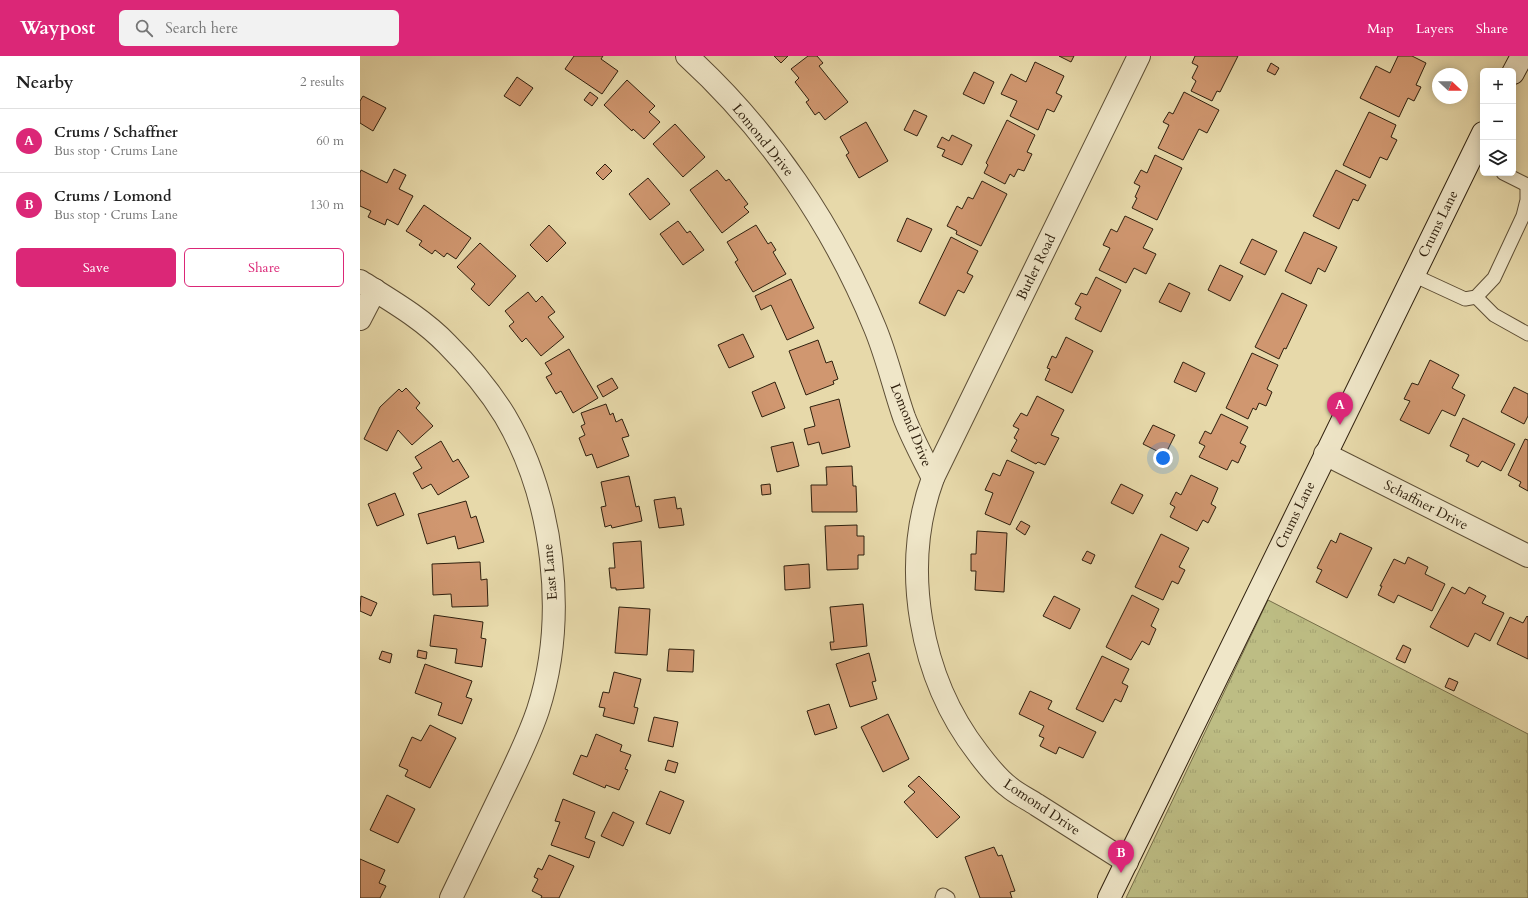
<!DOCTYPE html>
<html lang="en">
<head>
<meta charset="utf-8">
<style>
	:root { --surface:#fff; --page:#f2f2f2; --text:#222; --muted:#767676; --line:#e0e0e0; --accent:#db2777 }
	body { margin:0; font-family:Cardo,serif; background:var(--page); color:var(--text) }
	.controls { position:absolute; right:12px; top:12px; display:grid; overflow:hidden; border-radius:6px; box-shadow:0 2px 10px #0003 }
	.controls button { width:36px; height:36px; display:grid; place-items:center; padding:0; border:0; border-bottom:1px solid var(--line); background:var(--surface); color:var(--text); font:20px sans-serif }
	.compass { position:absolute; left:1072px; top:12px; width:36px; height:36px; border-radius:50%; background:var(--surface); box-shadow:0 2px 10px #0003; rotate:112deg }
	.you { position:absolute; left:803px; top:402px; width:14px; height:14px; margin:-10px; border:3px solid #fff; border-radius:50%; background:#1a73e8; box-shadow:0 0 0 6px #1a73e833 }
	.badge { display:grid; place-items:center; width:26px; height:26px; border-radius:50%; background:var(--accent); color:#fff; font-size:13px; font-weight:700 }
	.pin { position:absolute; translate:-50% -33px; filter:drop-shadow(0 1px 2px #0008) }
	.pin::after { content:''; position:absolute; top:21px; width:14px; height:12px; background:inherit; clip-path:polygon(0 0,100% 0,50% 100%) }
	.list { margin:0; padding:0; list-style:none }
	h2 { display:flex; justify-content:space-between; align-items:center; height:52px; margin:0; padding:0 16px; font-size:17px }
	h2 small { font-size:13px; font-weight:400; color:var(--muted) }
	.list li { display:grid; grid-template-columns:26px 1fr auto; gap:12px; align-items:center; box-sizing:border-box; height:64px; padding:0 16px; border-top:1px solid var(--line) }
	.list b { display:block; font-size:15px; white-space:nowrap }
	.list p { margin:0; font-size:13px; white-space:nowrap; color:var(--muted) }
	.list em { font-size:13px; font-style:normal; color:var(--muted) }
	.actions { display:flex; gap:8px; padding:12px 16px }
	.actions a { flex:1; padding:9px 0; border:1px solid var(--accent); border-radius:6px; text-align:center; font-size:14px; color:var(--accent) }
	.actions .main { background:var(--accent); color:#fff }
	.icon { flex:none; width:22px; height:22px; fill:none; stroke:currentColor; stroke-width:2; stroke-linecap:round; stroke-linejoin:round }
	.map { position:relative; flex:none; width:1168px; height:842px; overflow:hidden }
	header { display:flex; align-items:center; gap:24px; box-sizing:border-box; height:56px; padding:0 20px; background:var(--accent); color:#fff }
	header strong { font-size:19px }
	nav { display:flex; gap:22px; margin-inline-start:auto; font-size:14px }
	.search { width:280px; height:36px; background:var(--page); display:flex; align-items:center; gap:10px; box-sizing:border-box; padding:0 14px; border-radius:6px; color:var(--muted); font-size:15px }
	main { display:flex }
	aside { flex:1; background:var(--surface) }
	.map>svg:first-child { display:block }
</style>
</head>
<body>
<header>
<strong>Waypost</strong>
<div class="search"><svg class="icon" aria-label="search" viewBox="0 0 24 24"><circle cx="10" cy="10" r="6"/><path d="M15 15l6 6"/></svg>Search here</div>
<nav><a>Map</a><a>Layers</a><a>Share</a></nav>
</header>
<main>
<aside>
<h2>Nearby<small>2 results</small></h2>
<ul class="list">
<li><span class="badge">A</span><div><b>Crums / Schaffner</b><p>Bus stop · Crums Lane</p></div><em>60 m</em></li>
<li><span class="badge">B</span><div><b>Crums / Lomond</b><p>Bus stop · Crums Lane</p></div><em>130 m</em></li>
</ul>
<div class="actions"><a class="main">Save</a><a>Share</a></div>
</aside>
<div class="map">
<svg width="1168" height="842" viewBox="0 0 1168 842">
	<defs>
		<pattern id="grass-tufts" width="24" height="20" patternUnits="userSpaceOnUse"><rect width="24" height="20" fill="#bdbd84"/><path d="M3 7l-1-3M5 7V3M7 7l1-3M15 17l-1-3M17 17v-4M19 17l1-3" fill="none" stroke="#a3a271"/></pattern>
	</defs>
	<rect width="100%" height="100%" fill="#e7d9aa"/>
	<filter id="stains"><feTurbulence type="fractalNoise" baseFrequency=".005" numOctaves="4"/><feColorMatrix values="0 0 0 0 .2 0 0 0 0 .09 0 0 0 0 .02 0 0 0 .5 -.17"/></filter>
	<radialGradient id="worn" r=".72"><stop offset=".6" stop-color="#630" stop-opacity="0"/><stop offset="1" stop-color="#630" stop-opacity=".3"/></radialGradient>
	<polygon fill="url(#grass-tufts)" stroke="#766e49" points="908,544 1168,678 1168,842 766,842"/>
	<g fill="#d09770" stroke="#2f200e">
		<polygon points="214,0 243,0 241,3 258,15 242,38 205,13"/>
		<polygon points="414,0 428,0 421,7"/>
		<polygon points="448,0 457,0 463,7 459,10 488,46 465,64 459,56 455,59 446,46 449,44 435,26 439,22 431,13"/>
		<polygon points="699,0 714,0 711,6"/>
		<polygon points="835,0 878,0 860,36 857,35 852,45 831,35 836,25 832,22 838,10 832,7"/>
		<polygon points="1038,0 1052,0 1066,7 1056,29 1061,31 1054,45 1048,42 1039,61 1000,42 1016,10 1030,17"/>
		<polygon points="675,6 704,20 696,37 702,40 694,56 687,53 678,74 650,60 657,45 641,38 651,18 666,26"/>
		<polygon points="911,7 919,12 915,19 907,15"/>
		<polygon points="614,16 634,26 624,48 603,38"/>
		<polygon points="157,21 173,32 160,50 144,40"/>
		<polygon points="267,24 295,50 289,56 300,66 284,83 273,73 272,75 244,49"/>
		<polygon points="230,36 238,42 232,50 224,44"/>
		<polygon points="824,36 859,54 847,77 839,73 823,104 798,92 809,69 803,66 809,56 813,58"/>
		<polygon points="3,40 26,52 13,75 0,67 0,45"/>
		<polygon points="554,54 567,60 557,80 544,74"/>
		<polygon points="1009,56 1036,69 1031,81 1037,84 1027,104 1020,101 1010,122 983,109"/>
		<polygon points="647,64 675,79 667,96 672,98 664,115 658,113 654,121 650,118 645,128 624,117 628,109 626,107"/>
		<polygon points="506,66 528,105 499,122 486,99 489,97 480,81"/>
		<polygon points="315,68 345,101 323,121 293,88"/>
		<polygon points="592,79 612,89 602,109 582,100 585,94 577,91 582,81 589,85"/>
		<polygon points="795,99 822,112 797,164 772,152 777,142 775,141 780,130 774,127 781,114 787,117"/>
		<polygon points="245,108 252,115 243,124 236,117"/>
		<polygon points="34,113 46,119 39,133 53,140 38,169 27,163 25,169 8,161 11,155 0,150 0,117 1,114 27,127"/>
		<polygon points="357,114 366,125 369,123 388,148 384,151 389,156 362,177 330,134"/>
		<polygon points="976,114 1006,129 998,145 993,143 979,173 953,160"/>
		<polygon points="288,122 310,148 290,164 269,138"/>
		<polygon points="622,125 647,138 621,190 596,178 597,175 587,170 597,150 602,153 608,141 613,143"/>
		<polygon points="64,149 111,182 96,203 87,197 84,201 75,194 72,198 59,189 62,185 46,175"/>
		<polygon points="765,160 793,173 783,192 796,198 786,218 774,212 766,227 739,214 750,192 743,189 751,173 757,176"/>
		<polygon points="547,162 572,173 561,196 537,185"/>
		<polygon points="318,165 327,177 330,175 344,194 323,209 300,178"/>
		<polygon points="189,169 206,187 187,206 170,189"/>
		<polygon points="396,169 408,188 411,186 416,194 413,196 426,218 393,236 375,206 378,204 367,186"/>
		<polygon points="944,176 977,191 965,216 958,212 951,228 925,215"/>
		<polygon points="591,181 618,195 607,217 613,220 604,237 598,234 585,260 559,247"/>
		<polygon points="892,183 917,195 905,219 880,207"/>
		<polygon points="120,187 156,220 129,250 111,233 115,228 97,211"/>
		<polygon points="860,209 883,220 870,245 848,234"/>
		<polygon points="736,221 761,234 741,276 715,263 721,251 715,248 721,237 727,239"/>
		<polygon points="431,223 454,272 427,284 411,249 401,254 395,240"/>
		<polygon points="809,227 830,237 821,256 799,246"/>
		<polygon points="168,236 176,246 182,240 195,256 188,261 204,281 181,300 166,282 162,286 149,270 154,266 145,255"/>
		<polygon points="922,237 947,249 926,293 924,292 919,303 895,291"/>
		<polygon points="383,278 394,301 369,312 358,289"/>
		<polygon points="706,281 733,295 712,337 685,324 690,313 687,312 692,300 696,302"/>
		<polygon points="458,284 466,307 472,305 478,323 473,325 474,328 446,339 429,295"/>
		<polygon points="209,293 238,342 213,357 201,335 196,338 186,321 192,318 185,307"/>
		<polygon points="892,297 918,309 907,333 912,336 906,350 899,347 896,354 893,352 888,363 866,352"/>
		<polygon points="1070,304 1099,319 1092,332 1105,339 1095,360 1082,354 1069,378 1040,364 1050,345 1044,343 1052,327 1058,329"/>
		<polygon points="823,306 845,317 836,336 814,326"/>
		<polygon points="252,322 258,332 243,341 237,330"/>
		<polygon points="415,326 425,352 402,361 392,336"/>
		<polygon points="1154,331 1168,338 1168,360 1164,368 1141,356"/>
		<polygon points="46,332 60,347 56,352 73,370 52,389 38,374 27,395 4,383 20,351 39,333 42,336"/>
		<polygon points="677,340 704,354 691,379 699,382 685,409 678,406 676,408 651,395 657,384 654,382 659,373 653,370 661,357 667,360"/>
		<polygon points="479,343 490,391 462,398 459,386 448,389 444,373 455,370 450,351"/>
		<polygon points="246,348 250,359 253,357 256,366 262,363 269,380 262,382 269,400 237,412 232,398 226,400 219,382 225,379 221,370 225,368 221,357"/>
		<polygon points="861,358 888,371 880,387 886,390 878,407 872,404 867,414 839,401 845,390 839,387 845,375 851,378"/>
		<polygon points="1103,362 1155,388 1141,415 1122,405 1118,411 1106,405 1109,399 1090,390"/>
		<polygon points="793,369 815,379 805,399 783,388"/>
		<polygon points="1165,383 1168,384 1168,435 1159,430 1161,426 1148,419"/>
		<polygon points="81,385 93,406 98,403 109,421 78,439 71,428 62,433 53,417 62,412 55,401"/>
		<polygon points="433,386 439,410 417,416 411,391"/>
		<polygon points="647,404 674,416 650,469 625,458 633,437 625,434 633,417 640,420"/>
		<polygon points="492,410 493,430 496,430 497,456 452,456 451,429 467,429 466,411"/>
		<polygon points="831,419 858,432 851,448 856,451 848,467 843,464 837,475 810,461 815,451 810,448 816,436 821,439"/>
		<polygon points="269,420 276,451 279,450 282,465 252,472 251,469 245,471 241,451 246,450 241,426"/>
		<polygon points="410,428 411,438 402,439 401,429"/>
		<polygon points="761,428 783,439 773,458 751,447"/>
		<polygon points="35,437 44,459 17,470 8,448"/>
		<polygon points="315,441 317,453 321,452 324,469 299,472 294,444"/>
		<polygon points="106,445 111,462 116,460 124,486 98,493 95,480 67,488 58,458"/>
		<polygon points="661,465 670,470 665,479 656,473"/>
		<polygon points="497,469 497,480 504,480 504,499 498,499 498,513 467,514 465,470"/>
		<polygon points="617,475 647,477 644,536 615,534 616,515 611,515 611,498 616,498"/>
		<polygon points="980,477 1012,492 987,542 956,526 962,514 957,512 971,484 976,487"/>
		<polygon points="801,478 829,492 819,511 825,514 818,528 812,525 803,544 775,531"/>
		<polygon points="281,485 284,532 256,534 256,532 251,532 249,512 255,512 253,487"/>
		<polygon points="727,495 735,499 731,508 722,504"/>
		<polygon points="1048,501 1068,511 1065,518 1085,528 1072,555 1038,539 1034,547 1018,539 1022,530 1020,530 1034,503 1045,508"/>
		<polygon points="120,506 121,524 127,523 128,550 92,551 91,538 73,539 72,508"/>
		<polygon points="449,508 450,532 425,534 424,510"/>
		<polygon points="1092,531 1105,538 1109,531 1126,540 1122,547 1144,557 1130,585 1115,577 1108,591 1070,571"/>
		<polygon points="772,539 799,553 791,570 796,573 789,589 782,585 771,604 746,591"/>
		<polygon points="1,540 17,547 11,560 0,555"/>
		<polygon points="694,540 720,553 710,573 683,560"/>
		<polygon points="503,548 507,590 471,594 470,586 474,586 470,551"/>
		<polygon points="259,551 290,553 287,599 255,597"/>
		<polygon points="74,559 123,566 121,582 126,583 122,611 95,607 97,593 70,590"/>
		<polygon points="1167,560 1168,561 1168,603 1137,588 1150,561 1163,567"/>
		<polygon points="1043,589 1051,593 1045,607 1036,603"/>
		<polygon points="309,593 334,594 333,616 307,615"/>
		<polygon points="58,594 67,596 66,603 57,601"/>
		<polygon points="22,595 32,598 30,607 19,603"/>
		<polygon points="509,597 516,625 512,626 517,643 490,651 476,608"/>
		<polygon points="742,600 769,613 762,627 768,630 761,646 755,643 743,666 716,653"/>
		<polygon points="65,608 112,625 106,641 112,643 102,668 78,659 82,647 55,637"/>
		<polygon points="254,616 281,623 274,651 278,652 274,668 243,660 245,652 239,651 243,636 249,637"/>
		<polygon points="1089,622 1098,626 1094,635 1085,631"/>
		<polygon points="670,635 692,645 688,653 736,676 723,702 699,691 696,698 680,690 684,682 679,680 684,670 659,658"/>
		<polygon points="469,648 477,672 455,679 447,655"/>
		<polygon points="528,658 549,703 523,716 501,671"/>
		<polygon points="294,661 318,666 313,691 288,685"/>
		<polygon points="70,669 96,682 70,732 45,720 48,714 39,710 52,681 61,685"/>
		<polygon points="236,678 262,689 260,695 271,699 265,713 268,714 259,734 246,729 245,732 213,718 221,699 227,701"/>
		<polygon points="308,704 318,707 315,717 305,714"/>
		<polygon points="559,720 600,761 577,782 544,746 555,736 548,730"/>
		<polygon points="300,735 324,745 310,778 286,768"/>
		<polygon points="27,739 55,753 38,787 10,774"/>
		<polygon points="203,743 235,756 225,782 235,786 229,802 191,789 200,766 195,765"/>
		<polygon points="253,756 274,766 263,790 241,780"/>
		<polygon points="634,791 638,800 642,799 655,835 650,836 652,842 620,842 605,801"/>
		<polygon points="189,799 214,810 199,842 181,842 182,840 172,835 178,823 174,821 178,812 182,814"/>
		<polygon points="0,803 25,814 19,827 26,830 20,842 0,842"/>
	</g>
	<g fill="none" stroke-linecap="round" stroke-linejoin="round">
		<g stroke="#5d4e35" stroke-width="15">
			<g id="service">
				<polyline points="1143,117 1167,129"/>
				<polyline points="1053,219 1105,243 1116,241 1134,222 1163,160 1167,144 1167,129"/>
				<polyline points="1116,241 1134,259 1168,278"/>
				<polyline points="582,842 583,839 588,842"/>
			</g>
		</g>
		<g stroke="#5d4e35" stroke-width="24">
			<g id="minor">
				<path d="M327 0C409 75 473 169 515 272 527 301 534 332 544 361 552 382 563 402 573 422 540 512 560 622 618 697 627 709 637 722 649 731 657 738 668 743 677 749 707 768 737 787 767 806"/>
				<path d="M0 225C30 244 62 262 87 288 108 309 129 334 145 360 194 443 208 562 178 654 169 681 156 707 144 732 126 769 109 805 91 842"/>
				<polyline points="0,263 15,234"/>
				<polyline points="965,398 1168,500"/>
				<polyline points="573,422 779,0"/>
			</g>
		</g>
		<g stroke="#2f200e" stroke-width="24">
			<g id="secondary">
				<polyline points="1153,17 1162,0"/>
				<polyline points="749,842 1123,77"/>
			</g>
		</g>
		<use href="#service" stroke="#efe6c8" stroke-width="13"/>
		<use href="#minor" stroke="#efe6c8" stroke-width="22"/>
		<use href="#secondary" stroke="#efe6c8" stroke-width="22"/>
	</g>
	<g text-anchor="middle" dominant-baseline="central" stroke-width="3" stroke-linejoin="round" paint-order="stroke">
		<g font-size="14" fill="#2f200e" stroke="#efe6c8">
			<text transform="translate(403 84) rotate(51)">Lomond Drive</text>
			<text transform="translate(1078 168) rotate(-64)">Crums Lane</text>
			<text transform="translate(676 211) rotate(-64)">Butler Road</text>
			<text transform="translate(551 369) rotate(68)">Lomond Drive</text>
			<text transform="translate(1066 449) rotate(27)">Schaffner Drive</text>
			<text transform="translate(935 459) rotate(-64)">Crums Lane</text>
			<text transform="translate(190 516) rotate(-95)">East Lane</text>
			<text transform="translate(682 751) rotate(34)">Lomond Drive</text>
		</g>
	</g>
	<rect width="100%" height="100%" filter="url(#stains)"/>
	<rect width="100%" height="100%" fill="url(#worn)"/>
</svg>
<div class="controls">
<button>+</button>
<button>−</button>
<button><svg class="icon" aria-label="layers" viewBox="0 0 24 24"><path d="M12 4l9 5-9 5-9-5zM3 14l9 5 9-5"/></svg></button>
</div>
<svg class="compass" viewBox="-18 -18 36 36"><path d="M0-13l5 13h-10z" fill="#e53935"/><path d="M0 13l5-13h-10z" fill="#767676"/></svg>
<div class="you"></div>
<div class="pin badge" style="left:980px;top:369px">A</div>
<div class="pin badge" style="left:761px;top:817px">B</div>
</div>
</main>
</body>
</html>
